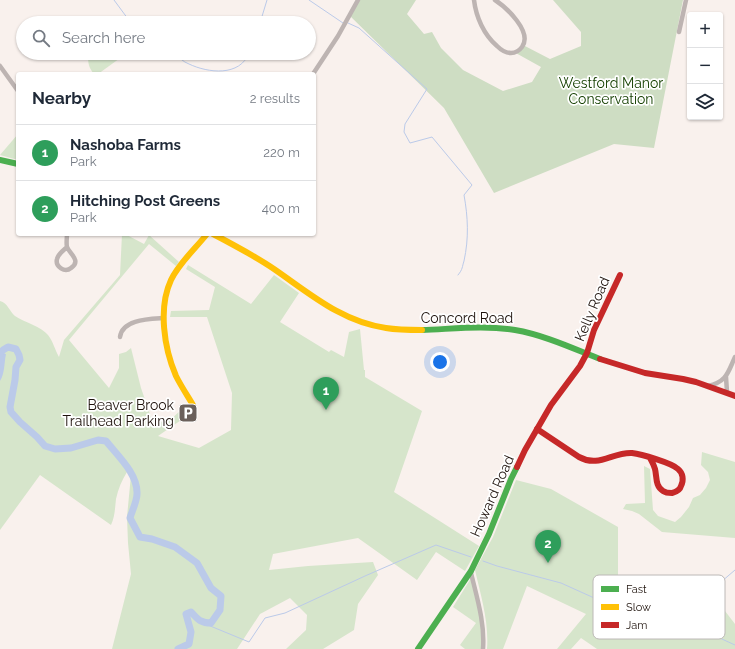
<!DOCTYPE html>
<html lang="en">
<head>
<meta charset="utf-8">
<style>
	:root { --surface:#fff; --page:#f6f6f7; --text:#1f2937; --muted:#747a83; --line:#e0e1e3; --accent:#0f766e }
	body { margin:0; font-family:Raleway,sans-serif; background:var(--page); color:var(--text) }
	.controls { position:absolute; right:12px; top:12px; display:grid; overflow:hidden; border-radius:4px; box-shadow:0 1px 3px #0004 }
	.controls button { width:36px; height:36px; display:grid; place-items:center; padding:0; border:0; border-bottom:1px solid var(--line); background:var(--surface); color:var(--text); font:20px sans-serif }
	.you { position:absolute; left:440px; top:362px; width:14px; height:14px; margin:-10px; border:3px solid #fff; border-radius:50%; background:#1a73e8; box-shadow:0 0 0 6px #1a73e833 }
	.badge { display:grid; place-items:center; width:26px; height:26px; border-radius:50%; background:var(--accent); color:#fff; font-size:13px; font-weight:700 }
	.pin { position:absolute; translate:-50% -33px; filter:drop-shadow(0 1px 2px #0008) }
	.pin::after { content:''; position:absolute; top:21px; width:14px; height:12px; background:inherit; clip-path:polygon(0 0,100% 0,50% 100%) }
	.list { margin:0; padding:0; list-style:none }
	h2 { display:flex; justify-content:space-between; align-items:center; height:52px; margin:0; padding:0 16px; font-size:17px }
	h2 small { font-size:13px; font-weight:400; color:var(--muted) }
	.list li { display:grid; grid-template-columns:26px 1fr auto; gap:12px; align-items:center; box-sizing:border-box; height:56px; padding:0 16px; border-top:1px solid var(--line) }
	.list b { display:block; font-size:15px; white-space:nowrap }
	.list p { margin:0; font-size:13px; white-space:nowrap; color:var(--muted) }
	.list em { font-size:13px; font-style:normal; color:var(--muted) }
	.icon { flex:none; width:22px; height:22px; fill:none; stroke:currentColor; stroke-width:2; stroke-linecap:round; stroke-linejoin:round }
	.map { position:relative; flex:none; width:735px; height:649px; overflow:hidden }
	.search { position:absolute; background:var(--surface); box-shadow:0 1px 3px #0004; left:16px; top:16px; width:300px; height:44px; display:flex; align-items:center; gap:10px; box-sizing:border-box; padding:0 14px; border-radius:22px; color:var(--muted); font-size:15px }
	.panel { position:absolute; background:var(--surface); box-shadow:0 1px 3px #0004; left:16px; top:72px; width:300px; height:164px; border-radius:4px }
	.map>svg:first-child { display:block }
</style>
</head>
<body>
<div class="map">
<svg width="735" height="649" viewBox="0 0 735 649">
	<rect width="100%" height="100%" fill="#f9f1ed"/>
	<g fill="#d6e5cb">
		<path d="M88 53H122L123 56 98 74H94C88 67 88 62 88 53Z"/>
		<polygon points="18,134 18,160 0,155"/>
		<path d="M122 234H125L144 244 149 235 179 262 176 266 149 244 69 340 109 388 119 368V354L126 352 131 348 141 388 152 420 167 423 182 409 187 416 158 436 199 448 231 430 232 393 207 317H170L171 311 209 310 215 287 186 269 188 265 251 304 274 275 299 293 280 322 329 352 331 350 344 357 349 332 360 329 364 370H365V377L422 411 394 492 479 546 465 571 436 552 417 580 358 538 273 554 269 570 308 566 373 562 378 575 358 604 354 630 323 649H286L306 630 307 615 290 598 260 614 237 649H112L131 574 128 543 127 517 131 475 127 472C122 480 118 489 116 499 115 508 115 516 111 525L40 475 0 530V301C8 303 9 311 15 316 24 322 42 327 48 335 53 341 55 350 59 357L64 340 120 275Z"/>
		<polygon points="702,452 735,462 735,538 662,532 639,514 632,511 623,509 626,504 645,503 644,466 650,469 653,510 658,516 675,522 681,517 689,507 693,498 700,495 706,488 710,480 708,472 701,465"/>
		<path d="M516 480 551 489 618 527V603L664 609 683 605 701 607 725 611 735 624V649H597L581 638 571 649H557L586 614 527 586 503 649H487C489 622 481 596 475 570L493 537Z"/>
		<polygon points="473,575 485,649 465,649 460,645 476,623 453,607"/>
	</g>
	<polygon fill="#ceddc3" points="359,0 416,0 407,14 424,34 432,32 441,48 463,70 503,91 532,82 541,67 514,52 523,45 550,59 581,46 581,32 553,0 683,0 654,148 614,144 494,193 444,108 349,15"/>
	<path fill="#bbcae9" d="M0 353 6 354C4 363 5 373 0 381Z"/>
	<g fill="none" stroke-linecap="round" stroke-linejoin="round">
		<g stroke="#bbcae9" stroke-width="1">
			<polyline points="114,0 131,23"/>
			<polyline points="309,0 343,23"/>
			<polyline points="260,23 267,0"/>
			<path d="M348 23 359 28 427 89 405 124 404 132 410 143 432 137 472 185 464 195C468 217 469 238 464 261 462 267 463 269 458 275"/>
			<path d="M174 53C179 57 183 62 189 64 208 73 240 77 249 53"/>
			<polyline points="483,561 497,566 561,583 643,620"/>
			<polyline points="721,582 735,570"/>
			<polyline points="718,587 715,605 702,619 700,629 735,645"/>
			<polyline points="203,623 249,642 265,618 285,613 365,576 436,545 471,557"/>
		</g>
		<path stroke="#bbcae9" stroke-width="7" d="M0 354 3 350 8 347 16 349 19 355 20 360 16 367 15 380 10 407 11 412 20 422 37 437 45 446 55 449 71 448 98 440 106 441C118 456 138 474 137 494 137 501 132 511 130 518L140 537 152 539 175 547 197 563 211 588 221 596 220 610 211 623C200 623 198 619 191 612L186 614 191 632 189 644 178 649"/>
		<g stroke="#bdb4b2" stroke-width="4.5">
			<path d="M474 0C476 17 484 35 497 46 501 50 505 53 511 53 515 53 519 51 522 47 533 32 506 7 495 0"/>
			<polyline points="679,32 686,0"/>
			<polyline points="0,66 18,91"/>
			<polyline points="313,74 338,36 358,0"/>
			<path d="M67 247C64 250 58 254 57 259 55 267 65 273 71 268 82 261 69 253 67 247 66 243 67 238 67 234"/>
			<path d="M120 337C122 319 150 319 164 318"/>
			<polyline points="726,377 727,392"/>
			<path d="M708 386C727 382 728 372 735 357"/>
			<path d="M471 571V573C477 598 485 623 483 649"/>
		</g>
		<g stroke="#4caf50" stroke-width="6">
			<polyline points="0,160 18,164"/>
			<path d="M422 330C453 329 484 325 515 330 544 335 572 348 600 359"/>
			<polyline points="418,649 471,571 489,534 511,479 517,467"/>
		</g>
		<g stroke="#ffc107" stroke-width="6">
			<path d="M213 234C234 245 255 256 274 269 309 293 342 322 386 328 398 330 410 330 422 330"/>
			<path d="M193 405C187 395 181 386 176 376 164 348 158 308 171 280 179 263 195 249 207 234"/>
		</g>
		<g stroke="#c62828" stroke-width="6">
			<polyline points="600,359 645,373 683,379 696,382 735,396"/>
			<path d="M537 429 579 457C599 468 612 452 632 453 641 454 672 463 678 469 683 473 684 480 681 486 680 490 676 492 672 493 669 493 666 493 663 491 655 486 657 477 655 469 654 465 652 462 650 458"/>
			<polyline points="517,467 525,450 551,405 580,366 587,353 594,330 620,275"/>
		</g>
	</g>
	<defs>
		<g id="parking-square" transform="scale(1)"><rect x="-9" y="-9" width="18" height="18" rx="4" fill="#6b605b" stroke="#fff"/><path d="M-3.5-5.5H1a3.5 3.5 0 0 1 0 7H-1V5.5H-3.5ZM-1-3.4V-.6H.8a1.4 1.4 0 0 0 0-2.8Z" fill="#fff"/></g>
	</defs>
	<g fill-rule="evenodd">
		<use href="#parking-square" x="188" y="413"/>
	</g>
	<g text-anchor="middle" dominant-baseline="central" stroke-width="3.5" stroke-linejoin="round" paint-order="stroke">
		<g font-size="14" fill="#154001" stroke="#fff">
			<text x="611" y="83">Westford Manor<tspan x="611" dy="16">Conservation</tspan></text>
		</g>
		<g font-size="14" fill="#1e120c" stroke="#fff">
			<text transform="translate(592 309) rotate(-67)">Kelly Road</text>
			<text x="467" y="318">Concord Road</text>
			<text transform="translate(492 496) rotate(-66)">Howard Road</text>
		</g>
		<g font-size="14" fill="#1e120c" stroke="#fff" text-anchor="end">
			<text x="174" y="405">Beaver Brook<tspan x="174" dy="16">Trailhead Parking</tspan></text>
		</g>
	</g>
	<rect x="593" y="575" width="132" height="64" rx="6" fill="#fff" stroke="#bcb8b6" stroke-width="1"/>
	<rect x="601" y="586" width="18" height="6" fill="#4caf50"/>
	<rect x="601" y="604" width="18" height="6" fill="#ffc107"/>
	<rect x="601" y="622" width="18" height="6" fill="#c62828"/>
	<g font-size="11" fill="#1e120c">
		<text x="626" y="593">Fast</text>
		<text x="626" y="611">Slow</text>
		<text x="626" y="629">Jam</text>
	</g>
</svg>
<div class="controls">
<button>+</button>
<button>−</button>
<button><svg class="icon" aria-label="layers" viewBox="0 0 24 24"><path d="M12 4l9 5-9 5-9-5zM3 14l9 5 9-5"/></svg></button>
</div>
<div class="you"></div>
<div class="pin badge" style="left:326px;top:410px;background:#2e9e5b">1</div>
<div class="pin badge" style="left:548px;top:563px;background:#2e9e5b">2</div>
<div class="search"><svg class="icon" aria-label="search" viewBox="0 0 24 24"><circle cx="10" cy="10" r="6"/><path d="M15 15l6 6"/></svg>Search here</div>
<section class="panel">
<h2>Nearby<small>2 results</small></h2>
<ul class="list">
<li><span class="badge" style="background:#2e9e5b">1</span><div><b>Nashoba Farms</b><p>Park</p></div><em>220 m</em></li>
<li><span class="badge" style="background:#2e9e5b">2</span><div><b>Hitching Post Greens</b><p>Park</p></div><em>400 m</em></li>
</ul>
</section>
</div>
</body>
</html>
